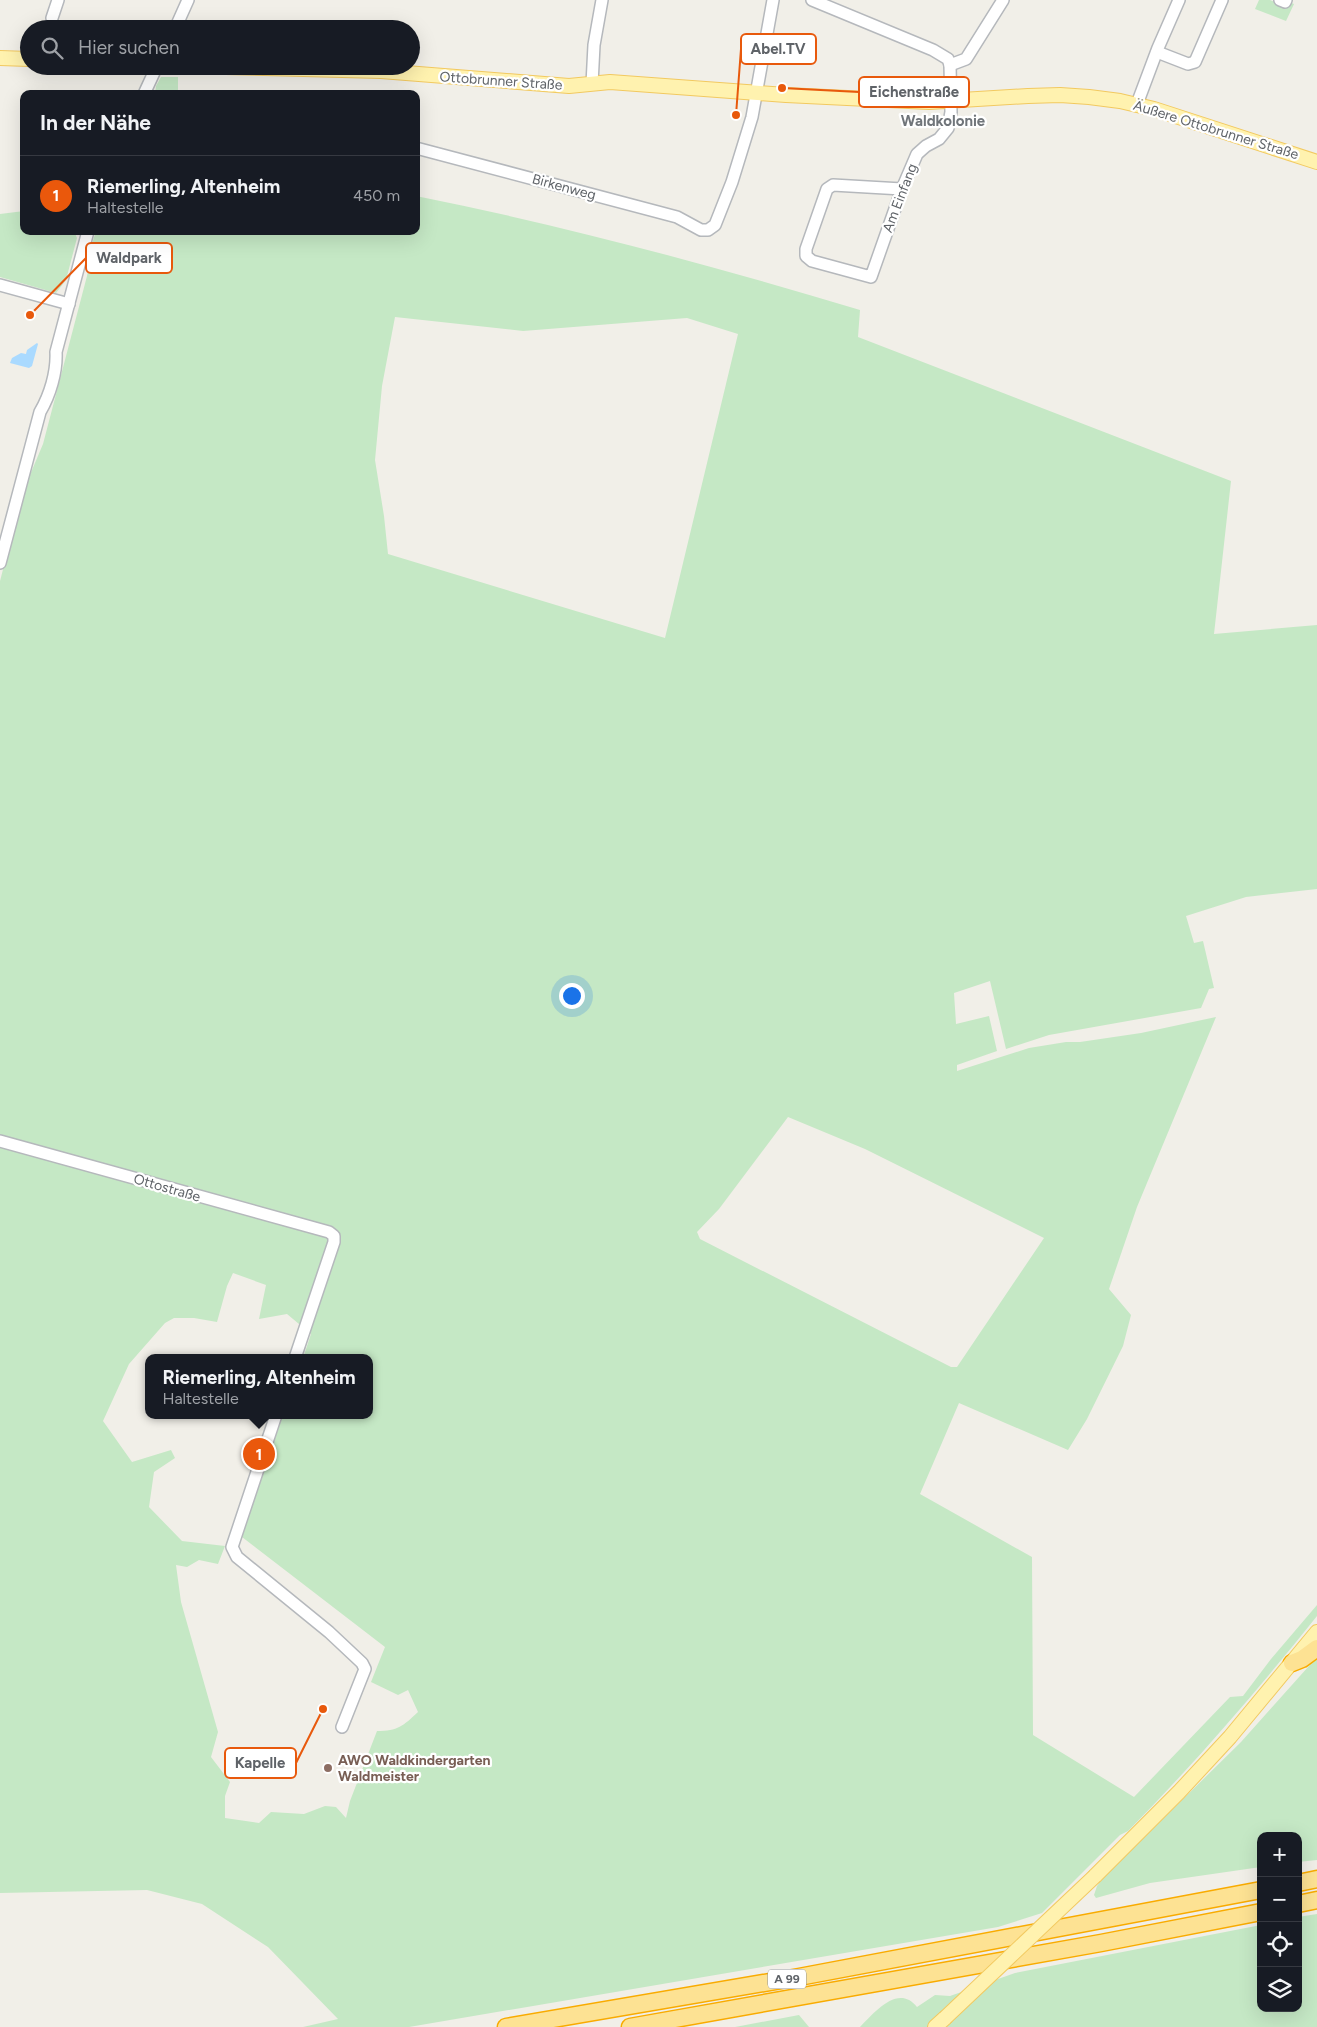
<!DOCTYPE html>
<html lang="de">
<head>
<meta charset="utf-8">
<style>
	:root { --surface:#171b24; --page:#242831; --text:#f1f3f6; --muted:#9ea1a6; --line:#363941; --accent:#ea580c }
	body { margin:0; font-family:Figtree,sans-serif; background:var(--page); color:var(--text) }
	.controls { position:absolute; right:15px; bottom:15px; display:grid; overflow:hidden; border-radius:10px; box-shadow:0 5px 20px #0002 }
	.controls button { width:45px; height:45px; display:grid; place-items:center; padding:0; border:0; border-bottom:1px solid var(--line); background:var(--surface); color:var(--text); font:25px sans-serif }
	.you { position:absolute; left:571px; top:995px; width:18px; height:18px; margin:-12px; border:4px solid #fff; border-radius:50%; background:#1a73e8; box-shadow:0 0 0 8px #1a73e833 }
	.badge { display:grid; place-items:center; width:32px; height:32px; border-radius:50%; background:var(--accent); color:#fff; font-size:16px; font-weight:700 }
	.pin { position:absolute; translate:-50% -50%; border:2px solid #fff; box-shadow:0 1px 5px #0006 }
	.popup { position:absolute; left:145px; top:1354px; width:228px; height:65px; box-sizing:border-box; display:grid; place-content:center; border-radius:10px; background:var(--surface); filter:drop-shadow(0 1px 4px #0005); font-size:16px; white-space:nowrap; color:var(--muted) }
	.popup b { font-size:19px; color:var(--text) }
	.popup::after { content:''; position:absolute; left:50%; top:100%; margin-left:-10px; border:10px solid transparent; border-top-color:var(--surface) }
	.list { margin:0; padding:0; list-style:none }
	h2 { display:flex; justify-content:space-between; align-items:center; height:65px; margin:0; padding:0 20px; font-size:21px }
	h2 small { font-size:16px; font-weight:400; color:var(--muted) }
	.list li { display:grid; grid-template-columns:32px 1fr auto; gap:15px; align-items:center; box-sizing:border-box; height:80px; padding:0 20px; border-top:1px solid var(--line) }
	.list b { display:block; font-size:19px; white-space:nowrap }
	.list p { margin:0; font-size:16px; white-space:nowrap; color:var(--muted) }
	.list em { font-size:16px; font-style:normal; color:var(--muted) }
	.icon { flex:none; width:28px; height:28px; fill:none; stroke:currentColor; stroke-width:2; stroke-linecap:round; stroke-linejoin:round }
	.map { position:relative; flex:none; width:1317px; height:2027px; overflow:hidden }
	.search { position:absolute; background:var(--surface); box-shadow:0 5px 20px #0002; left:20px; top:20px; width:400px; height:55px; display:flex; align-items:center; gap:12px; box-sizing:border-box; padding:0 18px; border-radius:28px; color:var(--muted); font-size:19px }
	.panel { position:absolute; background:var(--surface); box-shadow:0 5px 20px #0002; left:20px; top:90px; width:400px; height:145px; border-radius:10px }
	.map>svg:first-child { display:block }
</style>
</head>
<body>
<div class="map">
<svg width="1317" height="2027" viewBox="0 0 1317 2027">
	<rect width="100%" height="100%" fill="#f1efe8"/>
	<g fill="#c5e8c5" fill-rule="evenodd">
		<polygon points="1259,0 1270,0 1287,7 1289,2 1294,4 1286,21 1255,9"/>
		<polygon points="161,77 178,77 178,94 155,94 156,86"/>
		<path d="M416 196C566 226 714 266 860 310L858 337 1231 481 1214 634 1317 625V889L1246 897 1186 916 1194 943 1203 941 1214 988 1209 989 1201 1008 1049 1035 1006 1049 990 981 954 993 956 1024 989 1016 997 1051 957 1065V1071L1029 1048 1066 1042H1080L1141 1033 1216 1017 1137 1207 1109 1289 1131 1315 1123 1346 1087 1419 1068 1450 959 1403 920 1494 1032 1557 1033 1735 1134 1797 1230 1697 1243 1696 1271 1659 1317 1605V1616C1257 1691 1195 1763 1128 1831L1120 1835 1042 1913 998 1927 409 2027H303L338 2019 268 1947 202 1904 147 1890 0 1893V581L24 489 43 444 87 276 92 244 96 231H416ZM395 317 523 331 687 318 738 334 665 638 388 554 384 516 375 460 382 386ZM788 1117 865 1149 1044 1238 957 1367H951L700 1239 697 1232 719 1209ZM233 1273 266 1285 259 1319 287 1314 311 1334 303 1358H369V1415H283L242 1537 385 1647 371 1682 398 1695 408 1690 418 1712C403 1726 398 1731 377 1731L350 1801 346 1818 336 1807 325 1806 304 1814 271 1812 259 1823 225 1818V1796L230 1782 211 1757 218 1732 181 1602 176 1565 187 1567 199 1560 218 1564 225 1546 182 1541 149 1507 154 1472 175 1458 171 1450 132 1462 103 1421 129 1364 165 1323 174 1318H194L217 1322 227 1286Z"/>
		<polygon points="24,211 24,231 74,231 77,238 66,280 56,293 0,277 0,214"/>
		<polygon points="1317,1657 1317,1860 1298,1862 1298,1836 1261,1836 1261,1867 1150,1883 1096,1898 1094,1895 1097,1886 1104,1877 1241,1742"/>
		<path d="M1317 1914V2027H860C874 2013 898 1983 917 2007L935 1995 950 1996 1015 1973 1261 1925V2008H1298V1917Z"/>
		<polygon points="799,2015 809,2027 735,2027"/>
	</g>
	<polygon fill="#aadaff" points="37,343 38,344 32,366 29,368 10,363 12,358 21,353 26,354 27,350"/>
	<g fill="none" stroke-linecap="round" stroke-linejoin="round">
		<g stroke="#b5b8bc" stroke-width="14">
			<g id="minor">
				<polyline points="812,0 933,50 948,59 950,65 951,112 948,128 939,139 926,146 917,154 902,189 871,277 812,261 806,256 806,249 827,189 833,185 902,189"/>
				<polyline points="1280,0 1285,2 1286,0"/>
				<polyline points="52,18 58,0"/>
				<polyline points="175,29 188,0"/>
				<polyline points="1157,52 1188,64 1195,62 1222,0"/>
				<polyline points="950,65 966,59 1003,0"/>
				<polyline points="592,84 594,45 602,0"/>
				<polyline points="144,94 157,66"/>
				<polyline points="1137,104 1158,48 1179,0"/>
				<polyline points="416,148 677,217 701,230 708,230 715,225 732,182 752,117 773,0"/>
				<polyline points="0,285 69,304"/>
				<path d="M0 563 40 412C50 395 57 372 56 352L88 231"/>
				<polyline points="0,1141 329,1232 334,1236 334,1242 295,1358"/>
				<polyline points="276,1415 232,1547 237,1557 329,1632 362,1663 365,1669 342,1727"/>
			</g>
		</g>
		<g stroke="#f2c960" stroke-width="16">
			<g id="major">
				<polyline points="0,58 29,59"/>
				<polyline points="185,66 381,71 569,86 610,82 786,95 929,102 1028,96 1060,95 1089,97 1120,101 1154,109 1317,162"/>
				<polyline points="1095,1876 1179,1792 1230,1737 1317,1632"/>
				<polyline points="935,2027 945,2018"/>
			</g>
		</g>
		<g stroke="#f9ab00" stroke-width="19">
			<g id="highway">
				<polyline points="1292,1663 1302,1659 1317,1648"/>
				<polyline points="1298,1883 1317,1879"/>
				<polyline points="1298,1904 1317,1900"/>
				<polyline points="506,2027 799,1977 1261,1890"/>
				<polyline points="630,2027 1101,1943 1261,1912"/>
			</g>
		</g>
		<use href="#minor" stroke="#fff" stroke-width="11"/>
		<use href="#major" stroke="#fff2af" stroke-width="14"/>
		<use href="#highway" stroke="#fde293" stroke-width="16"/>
		<g stroke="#f2c960" stroke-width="16" stroke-linecap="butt">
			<polyline id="major-bridge" points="945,2018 1095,1876"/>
		</g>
		<use href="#major-bridge" stroke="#fff2af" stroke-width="14"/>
	</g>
	<circle fill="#8d6e63" stroke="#fff" stroke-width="2" cx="328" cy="1768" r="5"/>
	<g text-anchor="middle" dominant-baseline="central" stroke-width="4.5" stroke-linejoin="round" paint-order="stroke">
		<rect fill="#fff" stroke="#8f9295" stroke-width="1" x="768" y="1969.5" width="38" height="19" rx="4"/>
		<g font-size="12" font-weight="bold" fill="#5f6368">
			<text x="787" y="1979">A 99</text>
		</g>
		<g font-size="14" fill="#5f6368" stroke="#fff">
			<text transform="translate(501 81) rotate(4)">Ottobrunner Straße</text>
			<text transform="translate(1216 130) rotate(17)">Äußere Ottobrunner Straße</text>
			<text transform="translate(564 187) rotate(15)">Birkenweg</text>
			<text transform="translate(900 198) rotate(-69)">Am Einfang</text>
			<text transform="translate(167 1188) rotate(16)">Ottostraße</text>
		</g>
		<g font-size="14" font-weight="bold" fill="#785e54" stroke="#fff" text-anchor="start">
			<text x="338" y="1760">AWO Waldkindergarten<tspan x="338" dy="16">Waldmeister</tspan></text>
		</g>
		<g font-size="15" font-weight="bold" fill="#70757a" stroke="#fff">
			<text x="943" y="121">Waldkolonie</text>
		</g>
	</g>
	<path fill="none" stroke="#e8590c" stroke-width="2" d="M736 115L741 49M782 88L859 92M30 315L86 258M323 1709L296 1763"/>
	<g fill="#e8590c" stroke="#fff" stroke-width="2">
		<circle cx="736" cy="115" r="5"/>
		<circle cx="782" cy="88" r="5"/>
		<circle cx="30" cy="315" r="5"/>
		<circle cx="323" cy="1709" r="5"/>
	</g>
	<g fill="#fff" stroke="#e8590c" stroke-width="2">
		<rect x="741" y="34" width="75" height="30" rx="5"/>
		<rect x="859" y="77" width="110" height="30" rx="5"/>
		<rect x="86" y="243" width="86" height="30" rx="5"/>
		<rect x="225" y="1748" width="71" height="30" rx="5"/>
	</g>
	<g font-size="15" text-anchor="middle" font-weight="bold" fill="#5f6368">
		<text x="778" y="54">Abel.TV</text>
		<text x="914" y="97">Eichenstraße</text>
		<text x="129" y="263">Waldpark</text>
		<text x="260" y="1768">Kapelle</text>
	</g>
</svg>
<div class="controls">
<button>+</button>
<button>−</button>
<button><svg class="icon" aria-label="locate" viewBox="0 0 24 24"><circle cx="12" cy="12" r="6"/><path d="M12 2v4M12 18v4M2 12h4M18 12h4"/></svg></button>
<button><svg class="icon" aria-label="layers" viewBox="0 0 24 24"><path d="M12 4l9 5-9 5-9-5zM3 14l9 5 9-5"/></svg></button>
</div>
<div class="you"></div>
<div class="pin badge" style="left:259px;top:1454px">1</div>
<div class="popup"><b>Riemerling, Altenheim</b>Haltestelle</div>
<div class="search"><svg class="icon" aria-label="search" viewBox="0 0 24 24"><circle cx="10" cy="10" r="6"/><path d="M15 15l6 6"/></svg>Hier suchen</div>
<section class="panel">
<h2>In der Nähe<small></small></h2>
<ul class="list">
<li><span class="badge">1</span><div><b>Riemerling, Altenheim</b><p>Haltestelle</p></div><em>450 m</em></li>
</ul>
</section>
</div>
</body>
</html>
